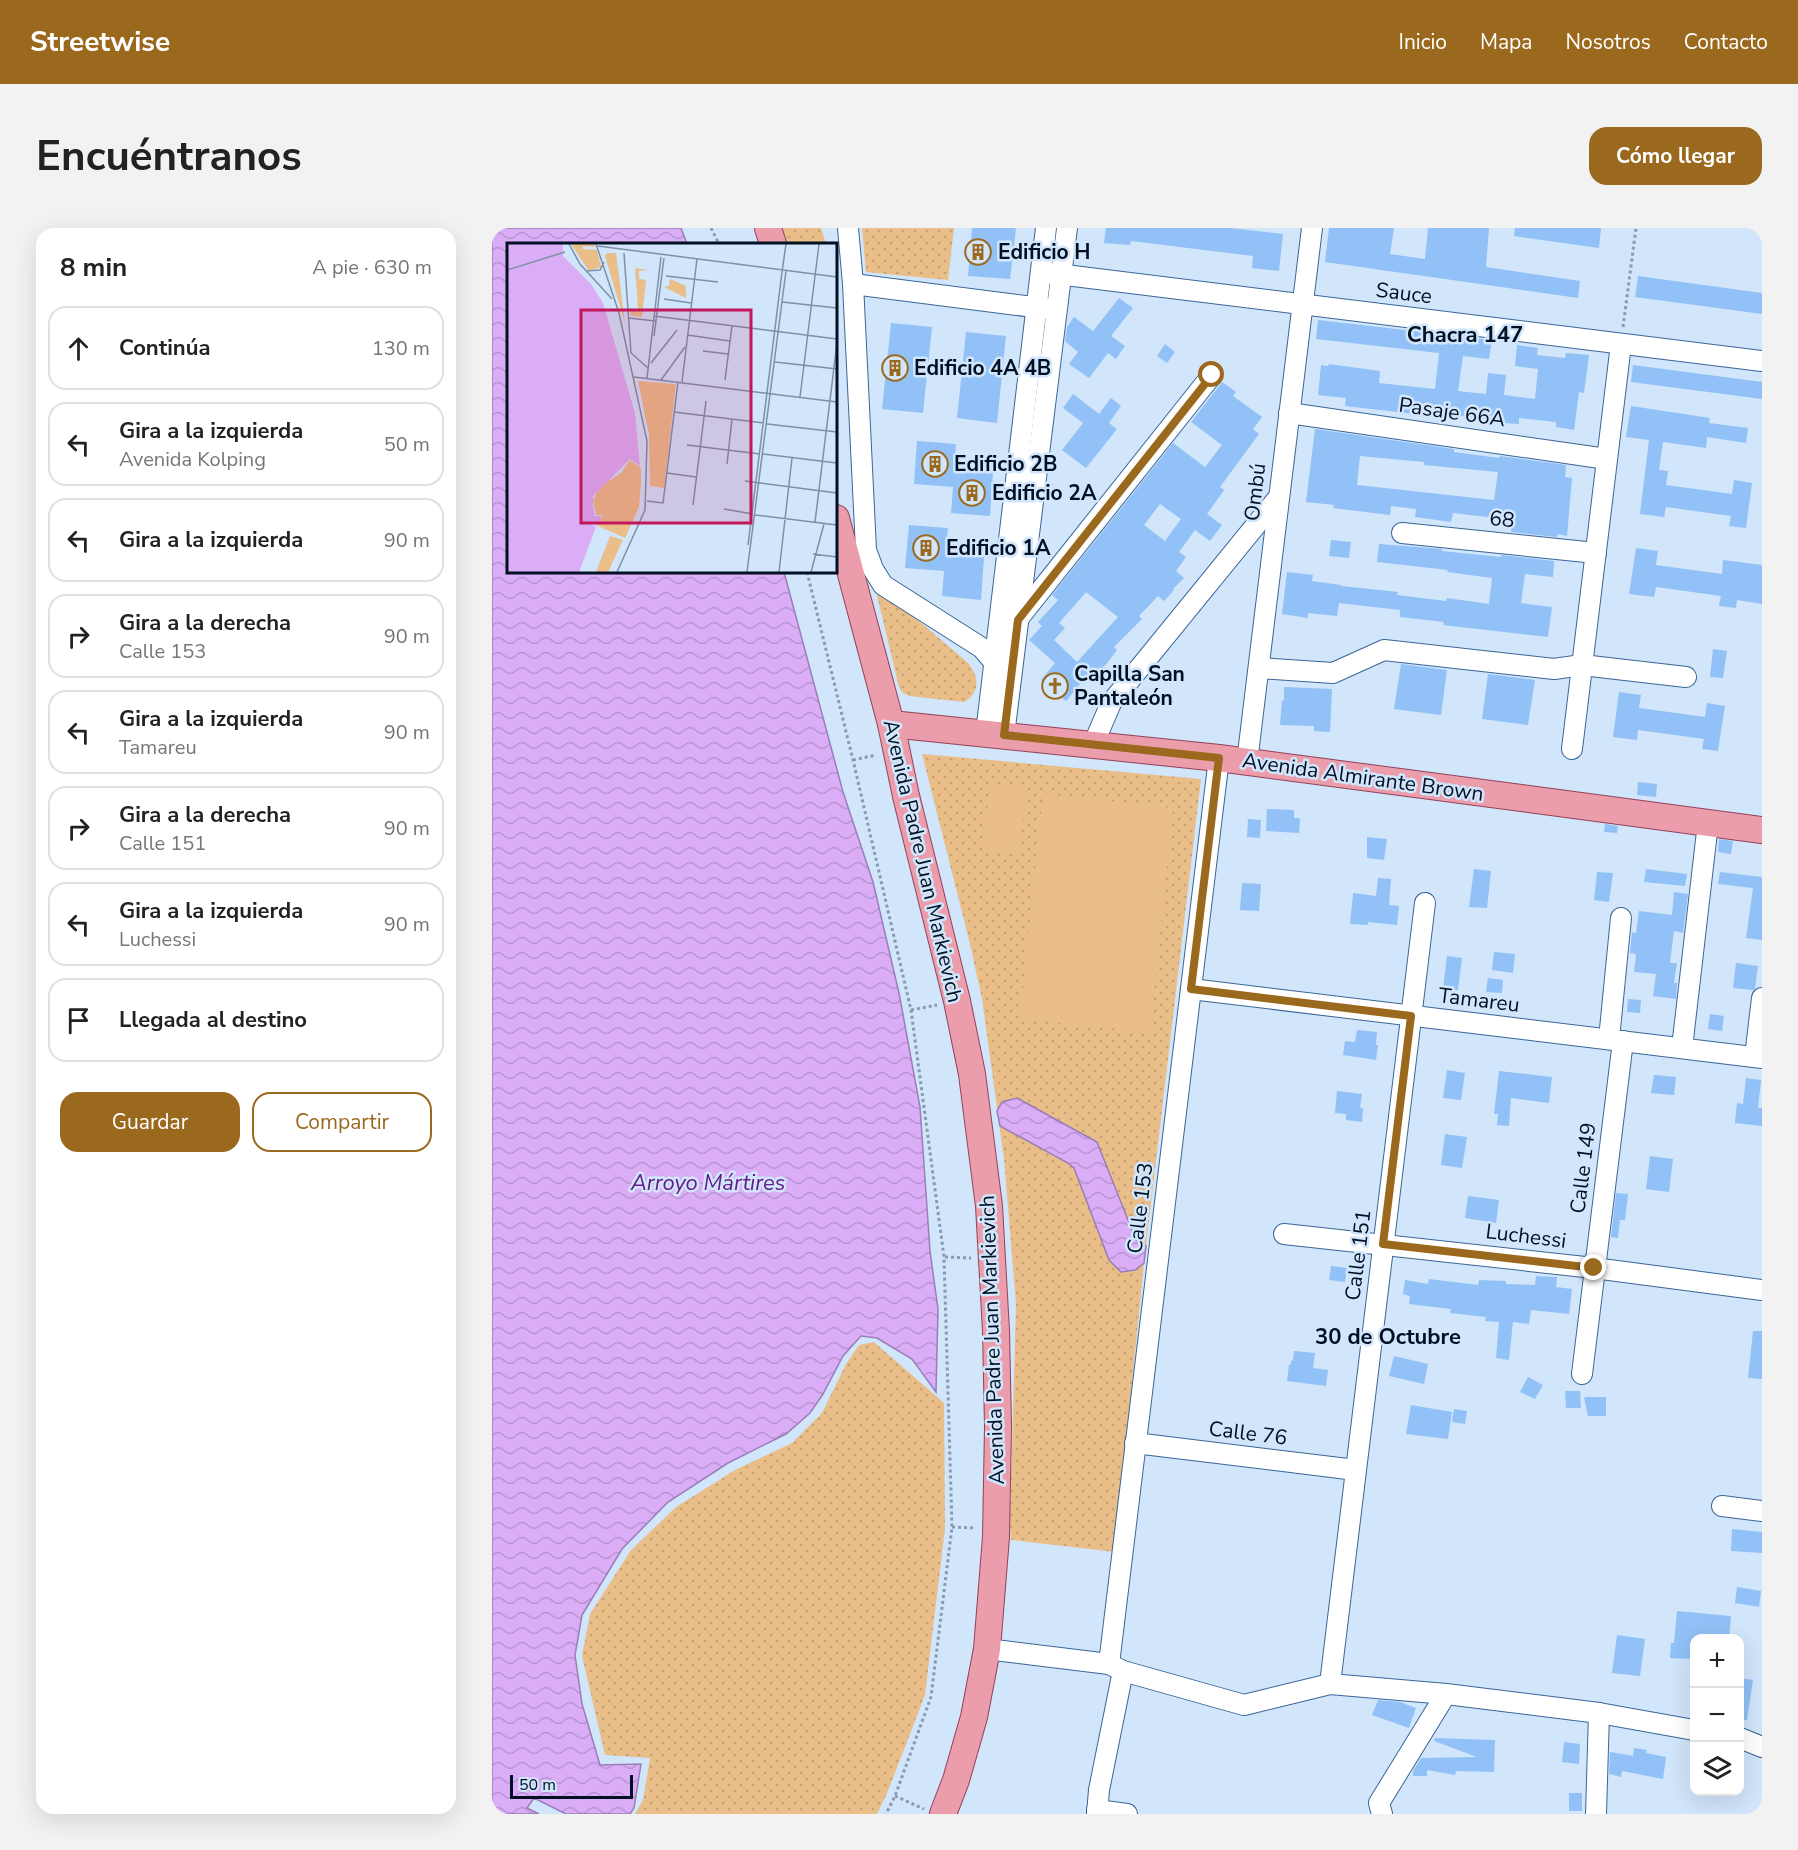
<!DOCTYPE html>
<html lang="es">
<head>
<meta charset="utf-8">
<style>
	:root { --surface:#fff; --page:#f2f2f2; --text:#222; --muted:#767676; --line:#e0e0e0; --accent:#9b691e }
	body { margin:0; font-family:"Nunito Sans",sans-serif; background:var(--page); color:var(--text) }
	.controls { position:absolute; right:18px; bottom:18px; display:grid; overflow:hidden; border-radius:12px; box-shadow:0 6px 24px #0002 }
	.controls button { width:54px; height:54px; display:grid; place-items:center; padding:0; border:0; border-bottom:2px solid var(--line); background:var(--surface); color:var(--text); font:30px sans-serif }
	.scale { position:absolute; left:18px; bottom:15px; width:123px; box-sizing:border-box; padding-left:6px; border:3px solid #011023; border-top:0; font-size:16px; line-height:21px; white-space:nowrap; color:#011023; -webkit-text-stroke:4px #d1e5fb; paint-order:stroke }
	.stop { position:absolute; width:18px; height:18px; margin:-14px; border:4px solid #9b691e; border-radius:50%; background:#fff }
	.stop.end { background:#9b691e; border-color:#fff; box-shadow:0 2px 6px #0008 }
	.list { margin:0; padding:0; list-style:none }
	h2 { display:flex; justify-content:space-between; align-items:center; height:78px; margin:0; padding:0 24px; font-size:26px }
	h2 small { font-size:20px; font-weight:400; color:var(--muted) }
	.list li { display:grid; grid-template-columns:39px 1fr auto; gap:18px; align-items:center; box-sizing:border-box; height:84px; margin:0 12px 12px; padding:0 12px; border:2px solid var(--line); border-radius:18px }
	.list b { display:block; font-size:22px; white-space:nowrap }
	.list p { margin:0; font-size:20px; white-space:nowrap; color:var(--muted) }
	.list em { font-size:20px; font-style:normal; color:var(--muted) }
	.actions { display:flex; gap:12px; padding:18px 24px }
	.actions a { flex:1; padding:14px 0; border:2px solid var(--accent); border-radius:18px; text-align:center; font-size:21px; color:var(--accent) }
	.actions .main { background:var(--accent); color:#fff }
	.icon { flex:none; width:33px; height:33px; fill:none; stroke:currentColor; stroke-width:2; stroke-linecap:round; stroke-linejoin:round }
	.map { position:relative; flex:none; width:1270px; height:1586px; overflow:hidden; border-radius:18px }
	header { display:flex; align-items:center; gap:36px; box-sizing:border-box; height:84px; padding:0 30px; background:var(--accent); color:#fff }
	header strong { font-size:28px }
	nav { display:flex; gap:33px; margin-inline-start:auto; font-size:21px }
	.intro { display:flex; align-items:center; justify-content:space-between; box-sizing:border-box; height:144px; padding:0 36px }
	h1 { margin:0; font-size:42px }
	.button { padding:15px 27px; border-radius:18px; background:var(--accent); color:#fff; font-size:21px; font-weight:700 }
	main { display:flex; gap:36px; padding:0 36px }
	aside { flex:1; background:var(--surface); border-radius:18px; box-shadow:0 6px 24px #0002 }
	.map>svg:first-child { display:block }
</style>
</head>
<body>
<header>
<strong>Streetwise</strong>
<nav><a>Inicio</a><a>Mapa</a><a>Nosotros</a><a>Contacto</a></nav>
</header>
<div class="intro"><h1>Encuéntranos</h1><a class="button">Cómo llegar</a></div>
<main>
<aside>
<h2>8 min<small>A pie · 630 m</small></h2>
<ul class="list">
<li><svg class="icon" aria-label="ahead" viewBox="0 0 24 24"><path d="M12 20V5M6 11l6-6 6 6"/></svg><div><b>Continúa</b></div><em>130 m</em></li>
<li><svg class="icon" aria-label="left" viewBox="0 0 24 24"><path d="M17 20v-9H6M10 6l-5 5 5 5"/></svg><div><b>Gira a la izquierda</b><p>Avenida Kolping</p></div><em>50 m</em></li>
<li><svg class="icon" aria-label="left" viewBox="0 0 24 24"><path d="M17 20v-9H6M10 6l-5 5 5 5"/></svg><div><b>Gira a la izquierda</b></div><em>90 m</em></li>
<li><svg class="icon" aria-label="right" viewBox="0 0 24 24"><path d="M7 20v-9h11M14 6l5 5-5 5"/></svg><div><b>Gira a la derecha</b><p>Calle 153</p></div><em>90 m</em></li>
<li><svg class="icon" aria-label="left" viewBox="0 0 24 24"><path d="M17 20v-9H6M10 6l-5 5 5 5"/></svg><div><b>Gira a la izquierda</b><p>Tamareu</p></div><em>90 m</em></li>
<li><svg class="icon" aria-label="right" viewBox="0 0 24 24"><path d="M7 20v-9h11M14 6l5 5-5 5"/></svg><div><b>Gira a la derecha</b><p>Calle 151</p></div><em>90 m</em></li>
<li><svg class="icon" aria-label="left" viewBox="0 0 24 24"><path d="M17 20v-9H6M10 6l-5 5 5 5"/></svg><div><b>Gira a la izquierda</b><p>Luchessi</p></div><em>90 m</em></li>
<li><svg class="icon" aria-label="arrive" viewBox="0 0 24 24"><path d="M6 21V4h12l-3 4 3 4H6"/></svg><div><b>Llegada al destino</b></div></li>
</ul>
<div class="actions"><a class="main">Guardar</a><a>Compartir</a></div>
</aside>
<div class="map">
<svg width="1270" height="1586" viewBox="0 0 1270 1586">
	<defs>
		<pattern id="green-dots" width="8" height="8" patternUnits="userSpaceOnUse" patternTransform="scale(1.5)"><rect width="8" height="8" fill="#e9be88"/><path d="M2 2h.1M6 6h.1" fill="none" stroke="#c6a275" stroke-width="1.8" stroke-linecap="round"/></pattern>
		<pattern id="water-waves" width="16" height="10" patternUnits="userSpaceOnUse" patternTransform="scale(1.5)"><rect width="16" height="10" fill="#daadf6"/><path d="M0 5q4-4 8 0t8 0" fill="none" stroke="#b994d3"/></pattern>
	</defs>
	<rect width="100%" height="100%" fill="#d1e5fb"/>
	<g fill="url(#green-dots)">
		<polygon points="291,0 329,0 334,16 295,16"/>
		<polygon points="370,0 462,0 456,52 374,44"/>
		<path d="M382 355 475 434C487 447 489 465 472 474L417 468 411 465 407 459Z"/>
		<polygon points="430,526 709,551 652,1035 623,1324 519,1312 518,1295 524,1076 512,931 490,771 478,716"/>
		<polygon points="382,1114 452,1175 453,1300 433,1467 396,1563 385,1586 143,1586 151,1572 158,1530 113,1527 90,1428 98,1386 139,1322 184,1279 243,1242 300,1215 330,1185 354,1136 367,1117"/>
	</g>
	<g fill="#e9be88">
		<polygon points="498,555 535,559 527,627 491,623"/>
		<polygon points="551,566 681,580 658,804 528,791"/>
	</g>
	<g fill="url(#water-waves)" stroke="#997eb7" stroke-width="1.5">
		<polygon points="0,0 189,0 195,16 16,16 16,344 292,344 351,564 381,654 407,765 428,879 438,1023 446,1081 444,1164 420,1131 385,1110 369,1108 351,1128 331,1166 318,1185 294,1206 236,1235 176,1274 130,1321 90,1387 83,1427 90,1476 108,1537 149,1536 142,1580 138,1586 74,1586 42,1570 35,1580 47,1586 0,1586"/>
		<polygon points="525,870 605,914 644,1012 654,1018 652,1035 643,1042 629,1044 617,1032 582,940 576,935 508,898 505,883 510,874"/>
	</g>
	<g fill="#91c1f7" fill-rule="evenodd">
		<polygon points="480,0 524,0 518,51 476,48"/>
		<polygon points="614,0 738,0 791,6 787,43 760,40 761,28 639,13 638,17 612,15"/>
		<polygon points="837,0 902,0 898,26 933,31 936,0 997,0 994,39 1088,53 1086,70 833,34"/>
		<polygon points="1023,0 1109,0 1107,20 1022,8"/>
		<polygon points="1146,48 1270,65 1270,86 1143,69"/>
		<polygon points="627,70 641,80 619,108 633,118 624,131 616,125 597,150 577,136 586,124 573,113 575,99 582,89 601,103"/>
		<polygon points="826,92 1000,112 997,131 971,128 966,163 994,166 996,145 1014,147 1012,167 1043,171 1046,141 1023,138 1025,117 1046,120 1045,127 1073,130 1074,125 1097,127 1092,165 1087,164 1082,202 1064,199 1064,194 1027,190 1027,196 1013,195 1013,193 968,188 967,191 853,178 854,170 826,167 829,137 836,138 837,136 888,143 887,155 943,161 947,125 824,111"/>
		<polygon points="399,95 440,99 431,185 390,181"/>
		<polygon points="474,104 514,108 505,195 465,190"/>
		<polygon points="673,116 683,124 675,135 665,128"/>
		<polygon points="1141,137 1270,154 1270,171 1139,154"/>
		<path d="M730 154 744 164 741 168 770 189 761 201 767 206 728 259 732 262 715 286 730 297 718 313 703 302 687 324 694 329 684 343 692 350 681 361 682 362 672 373 666 368 647 388 650 391 622 419 625 422 616 434 606 445 601 440 574 473 549 452 563 435 537 412 550 398 546 394 566 372 560 367 681 215 713 239 730 217 699 194ZM668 276 689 291 673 313 652 297ZM594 364 626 389 585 434 562 412 573 400 567 395Z"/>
		<polygon points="581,166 607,186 619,170 629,178 617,195 625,201 594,240 570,222 591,195 571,180"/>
		<polygon points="1139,178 1218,190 1217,195 1256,200 1254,215 1215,209 1214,220 1171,214 1167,242 1176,243 1174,257 1240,266 1242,252 1260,255 1254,300 1237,298 1239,288 1174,279 1172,289 1148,286 1157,212 1134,209"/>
		<path d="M823 201 962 221V224L1007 230 1008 228 1074 237 1073 249 1080 250 1075 308 1066 306 1065 309 1019 304 1020 292 961 285 959 294 923 289 924 281 899 278 898 287 841 280 842 277 814 274ZM868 228 932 234V237L1006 244 1002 272 865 257Z"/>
		<polygon points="425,213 464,216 462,242 501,245 498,288 459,285 461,259 422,256"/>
		<polygon points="417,297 456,300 453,326 492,329 489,372 450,368 452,343 413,340"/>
		<polygon points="839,312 859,314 857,330 837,328"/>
		<polygon points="887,316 950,321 950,323 1009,329 1009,327 1062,333 1061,349 1033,346 1029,375 1060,379 1056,409 951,397 952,394 908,389 908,382 847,375 845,388 816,385 816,390 790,386 795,344 821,347 820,353 849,357 849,358 906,364 905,367 954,373 955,370 997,376 1000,350 955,344 956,342 885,334"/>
		<polygon points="1144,320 1166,323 1164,337 1230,346 1231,332 1270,337 1270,376 1245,372 1244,380 1227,378 1229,368 1164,359 1162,369 1137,366"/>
		<polygon points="1221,421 1235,423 1231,450 1218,449"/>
		<polygon points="909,436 955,442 949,487 902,481"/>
		<polygon points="996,446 1043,452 1036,497 990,491"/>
		<polygon points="792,459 840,461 838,504 822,503 822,498 788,497 790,472 792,473"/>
		<polygon points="1127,464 1149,467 1147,480 1213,489 1215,475 1233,478 1226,523 1210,521 1212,511 1146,502 1145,512 1121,509"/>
		<polygon points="1146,554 1165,556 1164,569 1145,567"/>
		<polygon points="775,581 802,582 802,590 808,590 807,605 774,603"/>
		<polygon points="756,591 769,592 768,610 755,609"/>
		<polygon points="1113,596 1126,598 1125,605 1112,604"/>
		<polygon points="875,609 895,611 892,632 875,630"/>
		<polygon points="1227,611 1241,613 1239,626 1226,624"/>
		<polygon points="982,641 999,643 995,680 977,679"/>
		<polygon points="1154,641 1195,646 1193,658 1152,654"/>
		<polygon points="1105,644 1121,645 1117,674 1102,672"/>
		<polygon points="1228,644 1270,649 1270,712 1254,710 1261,660 1226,656"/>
		<polygon points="886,650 899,651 897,677 907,678 905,697 876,694 876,697 858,696 861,665 884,668"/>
		<polygon points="750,655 769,656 767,683 748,682"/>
		<polygon points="1182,664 1196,666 1191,705 1182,703 1178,735 1185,735 1182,755 1185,755 1184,771 1161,768 1164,746 1142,744 1144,726 1138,725 1140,704 1144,705 1147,683 1180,687"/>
		<polygon points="1002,724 1023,726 1021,745 1000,742"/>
		<polygon points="955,728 970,730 966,762 951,761"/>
		<polygon points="1244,735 1266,738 1263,761 1261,762 1241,760"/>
		<polygon points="996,750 1011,752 1010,765 994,764"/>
		<polygon points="1136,771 1149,772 1148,785 1135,784"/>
		<polygon points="1218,786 1232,788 1230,803 1216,801"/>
		<polygon points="865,802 885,804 884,817 886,817 884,832 851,827 853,813 863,814"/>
		<polygon points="955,842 973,845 969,872 951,870"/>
		<polygon points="1007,843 1060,849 1057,875 1019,870 1017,898 1005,897 1006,886 1002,886"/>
		<polygon points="1162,847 1184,849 1182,867 1159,865"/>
		<polygon points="1254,850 1269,852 1266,880 1270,880 1270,898 1243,895 1245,875 1251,876"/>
		<polygon points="845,863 870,866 868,880 871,880 870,894 854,892 854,886 843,885"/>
		<polygon points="953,906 975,909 970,940 949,937"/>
		<polygon points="1158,928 1181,931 1177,964 1154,961"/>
		<polygon points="1124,965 1136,966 1133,992 1128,992 1126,1010 1119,1009"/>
		<polygon points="976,968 1007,972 1004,995 973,990"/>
		<polygon points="839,1038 855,1040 853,1054 837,1052"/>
		<polygon points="1044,1048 1065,1049 1064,1059 1080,1061 1077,1086 1039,1082 1037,1096 1021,1094 1017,1132 1004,1130 1007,1094 993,1093 994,1089 958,1085 959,1081 917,1076 918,1068 911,1066 913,1052 936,1056 937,1051 986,1057 987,1052 1014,1053 1014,1056 1043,1057"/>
		<polygon points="1261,1103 1270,1103 1270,1151 1256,1150"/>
		<polygon points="802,1123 823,1125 821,1140 836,1142 834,1158 795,1153 797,1136 799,1137 799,1132 801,1133"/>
		<polygon points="902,1128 936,1136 932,1156 897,1148"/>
		<polygon points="1036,1149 1051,1157 1043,1171 1028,1164"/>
		<polygon points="1073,1163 1088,1163 1089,1180 1074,1180"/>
		<polygon points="1092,1169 1114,1169 1114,1188 1096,1188"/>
		<polygon points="919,1177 960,1184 956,1211 914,1206"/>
		<polygon points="962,1181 975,1183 973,1196 960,1194"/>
		<polygon points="1240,1301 1270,1304 1270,1325 1239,1323"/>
		<polygon points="1245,1359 1269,1363 1267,1379 1243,1375"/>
		<polygon points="1185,1383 1239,1388 1237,1410 1203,1410 1203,1431 1178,1430 1179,1415 1182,1415"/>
		<polygon points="1125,1407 1153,1411 1148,1448 1120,1445"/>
		<polygon points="1248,1450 1261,1452 1255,1492 1248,1492"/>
		<polygon points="886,1472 908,1474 924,1480 917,1500 880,1487"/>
		<polygon points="943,1510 1003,1512 1002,1544 964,1543 963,1547 935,1542 935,1548 921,1548 921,1543 929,1530 985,1529 942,1513"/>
		<polygon points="1072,1514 1088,1516 1087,1536 1070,1534"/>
		<polygon points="1142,1520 1155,1522 1154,1525 1174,1529 1171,1551 1130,1543 1129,1549 1117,1546 1118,1524 1141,1528"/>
		<rect x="1077" y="1565" width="13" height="18"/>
	</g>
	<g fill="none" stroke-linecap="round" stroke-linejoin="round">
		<g stroke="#396697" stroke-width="22">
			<g id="minor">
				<polyline points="356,0 361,56 374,322 381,341 391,357 490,420 502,434"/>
				<polyline points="549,44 1270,133"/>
				<polyline points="361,56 557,81"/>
				<polyline points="797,185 1115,231"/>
				<polyline points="910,305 1104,325"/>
				<polyline points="526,391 720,147"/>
				<polyline points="767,440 841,445 892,422 1062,441 1090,437 1194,449"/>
				<polyline points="494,505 554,0"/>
				<polyline points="512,507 575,0"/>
				<polyline points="601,517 619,475 786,270"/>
				<polyline points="1080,521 1129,116"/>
				<polyline points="755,534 820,0"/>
				<polyline points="699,761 1270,830"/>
				<polyline points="1117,811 1129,690"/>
				<polyline points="1190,820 1216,595"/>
				<polyline points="1263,829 1270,770"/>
				<polyline points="792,1006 1102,1040 1270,1062"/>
				<polyline points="1090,1146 1131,813"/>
				<polyline points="643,1215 864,1242"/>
				<polyline points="1230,1278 1270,1283"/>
				<polyline points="495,1421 617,1436 631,1443 752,1477 838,1456 954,1466 1107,1485 1202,1502"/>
				<polyline points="617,1436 727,530"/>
				<polyline points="838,1456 933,675"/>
				<polyline points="1248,1510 1270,1519"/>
				<polyline points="605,1582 635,1586"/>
				<polyline points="605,1586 607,1562 631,1443"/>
				<polyline points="890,1586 887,1575 954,1466"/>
				<polyline points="1104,1586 1107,1485"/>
			</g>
		</g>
		<g stroke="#924157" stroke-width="28">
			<g id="major">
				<polyline points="276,0 281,16"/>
				<polyline points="344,290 399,496 414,568 465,773 480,846 497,978 504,1103 506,1198 504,1309 495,1421 482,1489 464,1552 451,1586"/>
				<polyline points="399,496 727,530 1270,602"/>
			</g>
		</g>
		<g stroke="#889aaf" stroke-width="3" stroke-dasharray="3 3" stroke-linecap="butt">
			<polyline points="219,0 227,16"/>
			<polyline points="1131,99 1144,0"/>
			<polyline points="315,344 361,532 419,782 452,1029 460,1299 439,1469 403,1568 394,1586"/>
			<polyline points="361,532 384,527"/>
			<polyline points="419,782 445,777"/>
			<polyline points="453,1029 479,1030"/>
			<polyline points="460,1299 484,1300"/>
			<polyline points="403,1568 432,1581"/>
		</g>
		<use href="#minor" stroke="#fff" stroke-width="20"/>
		<use href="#major" stroke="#ec9dab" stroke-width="26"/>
	</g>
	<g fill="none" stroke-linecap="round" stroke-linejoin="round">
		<polyline stroke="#9b691e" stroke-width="8" points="720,147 526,392 512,507 727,530 699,761 919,788 891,1016 1102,1040"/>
	</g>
	<defs>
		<g id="building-ring" transform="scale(1.35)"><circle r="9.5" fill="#d1e5fb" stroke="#9b691e" stroke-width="1.5"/><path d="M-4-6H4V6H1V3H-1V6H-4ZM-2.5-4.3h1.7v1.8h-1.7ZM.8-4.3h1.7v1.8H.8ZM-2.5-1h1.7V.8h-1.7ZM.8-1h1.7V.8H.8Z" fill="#9b691e"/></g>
		<g id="church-ring" transform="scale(1.35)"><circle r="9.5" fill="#d1e5fb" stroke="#9b691e" stroke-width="1.5"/><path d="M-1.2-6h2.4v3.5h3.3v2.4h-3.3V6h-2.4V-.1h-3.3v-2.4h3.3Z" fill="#9b691e"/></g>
	</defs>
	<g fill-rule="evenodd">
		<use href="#building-ring" x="486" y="24"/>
		<use href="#building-ring" x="403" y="140"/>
		<use href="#building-ring" x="443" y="236"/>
		<use href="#building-ring" x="480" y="265"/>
		<use href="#building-ring" x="434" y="320"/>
		<use href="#church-ring" x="563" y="458"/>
	</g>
	<g text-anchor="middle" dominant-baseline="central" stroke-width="5" stroke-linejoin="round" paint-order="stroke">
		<g font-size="21" font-weight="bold" fill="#011023" stroke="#d1e5fb" text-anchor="start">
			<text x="506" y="24">Edificio H</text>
			<text x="422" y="140">Edificio 4A 4B</text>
			<text x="462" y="236">Edificio 2B</text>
			<text x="500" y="265">Edificio 2A</text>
			<text x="454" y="320">Edificio 1A</text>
			<text x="582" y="446">Capilla San<tspan x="582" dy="24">Pantaleón</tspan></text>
		</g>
		<g font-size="21" fill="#011023" stroke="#d1e5fb">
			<text transform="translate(912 65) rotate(7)">Sauce</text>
			<text transform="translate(960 184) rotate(8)">Pasaje 66A</text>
			<text transform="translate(763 264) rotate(-83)">Ombú</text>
			<text transform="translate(1010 291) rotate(6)">68</text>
			<text transform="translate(871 549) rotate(8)">Avenida Almirante Brown</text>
			<text transform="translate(431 633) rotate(77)">Avenida Padre Juan Markievich</text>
			<text transform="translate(987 772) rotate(7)">Tamareu</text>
			<text transform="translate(1091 940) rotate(-83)">Calle 149</text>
			<text transform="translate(648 980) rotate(-83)">Calle 153</text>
			<text transform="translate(1034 1008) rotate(7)">Luchessi</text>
			<text transform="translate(866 1027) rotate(-83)">Calle 151</text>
			<text transform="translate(500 1112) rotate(-92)">Avenida Padre Juan Markievich</text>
			<text transform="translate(756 1205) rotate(7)">Calle 76</text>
		</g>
		<g font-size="22" font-weight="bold" fill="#011023" stroke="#d1e5fb">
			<text x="973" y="107">Chacra 147</text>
			<text x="896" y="1109">30 de Octubre</text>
		</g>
		<g font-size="22" font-style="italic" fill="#651d88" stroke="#d1e5fb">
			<text x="216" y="955">Arroyo Mártires</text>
		</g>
	</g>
	<g transform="translate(15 15)">
		<rect width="330" height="330" fill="#d1e5fb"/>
		<path d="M64 1H86L89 4 76 3V6L90 7 94 24 82 28ZM100 10H109L118 80 98 13ZM128 25 141 27 132 28V36L139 37 135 74 124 73 123 67 131 66ZM163 36 179 43V55L157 44 162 43ZM131 138 169 141 157 245 143 243 142 192ZM123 217 134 225V241L132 264 118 295 91 283 95 272H89L86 258 92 244 114 230ZM103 293 116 297 101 329H89Z" fill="#e9be88"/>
		<path d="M148 143 165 145 162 175 144 173Z" fill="#e9be88"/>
		<path d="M0 1H56V13L84 41 96 60 128 170 133 223 123 216 86 253V265L88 273H94L93 279 90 283 79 278 89 284 72 329H0Z" fill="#daadf6"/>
		<path fill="none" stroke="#7e90a5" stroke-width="1.5" d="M62 1 73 21 105 56M89 1 112 70 140 198 138 267 110 329M91 3 330 34M117 10 124 110 141 125M0 27 58 9M80 28 93 27 97 19M275 29 279 1M159 33 211 39M157 56 184 60M275 59 330 65M147 73 330 96M122 75 148 78M180 92 223 98M147 93 157 15M196 108 221 111M268 119 330 126M144 120 170 87M127 134 330 159M140 135 154 14M154 137 178 104M218 137 225 83M175 139 190 16M293 154 312 1M167 169 257 180M260 181 330 189M180 202 253 211M256 211 330 220M220 221 225 176M160 230 189 234M238 238 330 250M140 258 156 260 171 139M186 262 199 158M217 266 246 271M248 272 330 282M308 279 330 100M241 302 275 29M306 311 330 314M240 329 279 28M272 329 285 215M304 329 317 281"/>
		<path fill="#c2185b" fill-opacity="0.15" stroke="#c2185b" stroke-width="3" d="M74 67H244V280H74Z"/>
		<rect width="330" height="330" fill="none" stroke="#011023" stroke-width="3"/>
	</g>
</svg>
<div class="controls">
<button>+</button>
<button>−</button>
<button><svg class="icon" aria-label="layers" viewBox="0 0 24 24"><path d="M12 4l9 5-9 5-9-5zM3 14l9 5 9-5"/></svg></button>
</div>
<div class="scale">50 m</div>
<div class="stop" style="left:720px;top:147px"></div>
<div class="stop end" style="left:1102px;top:1040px"></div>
</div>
</main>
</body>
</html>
